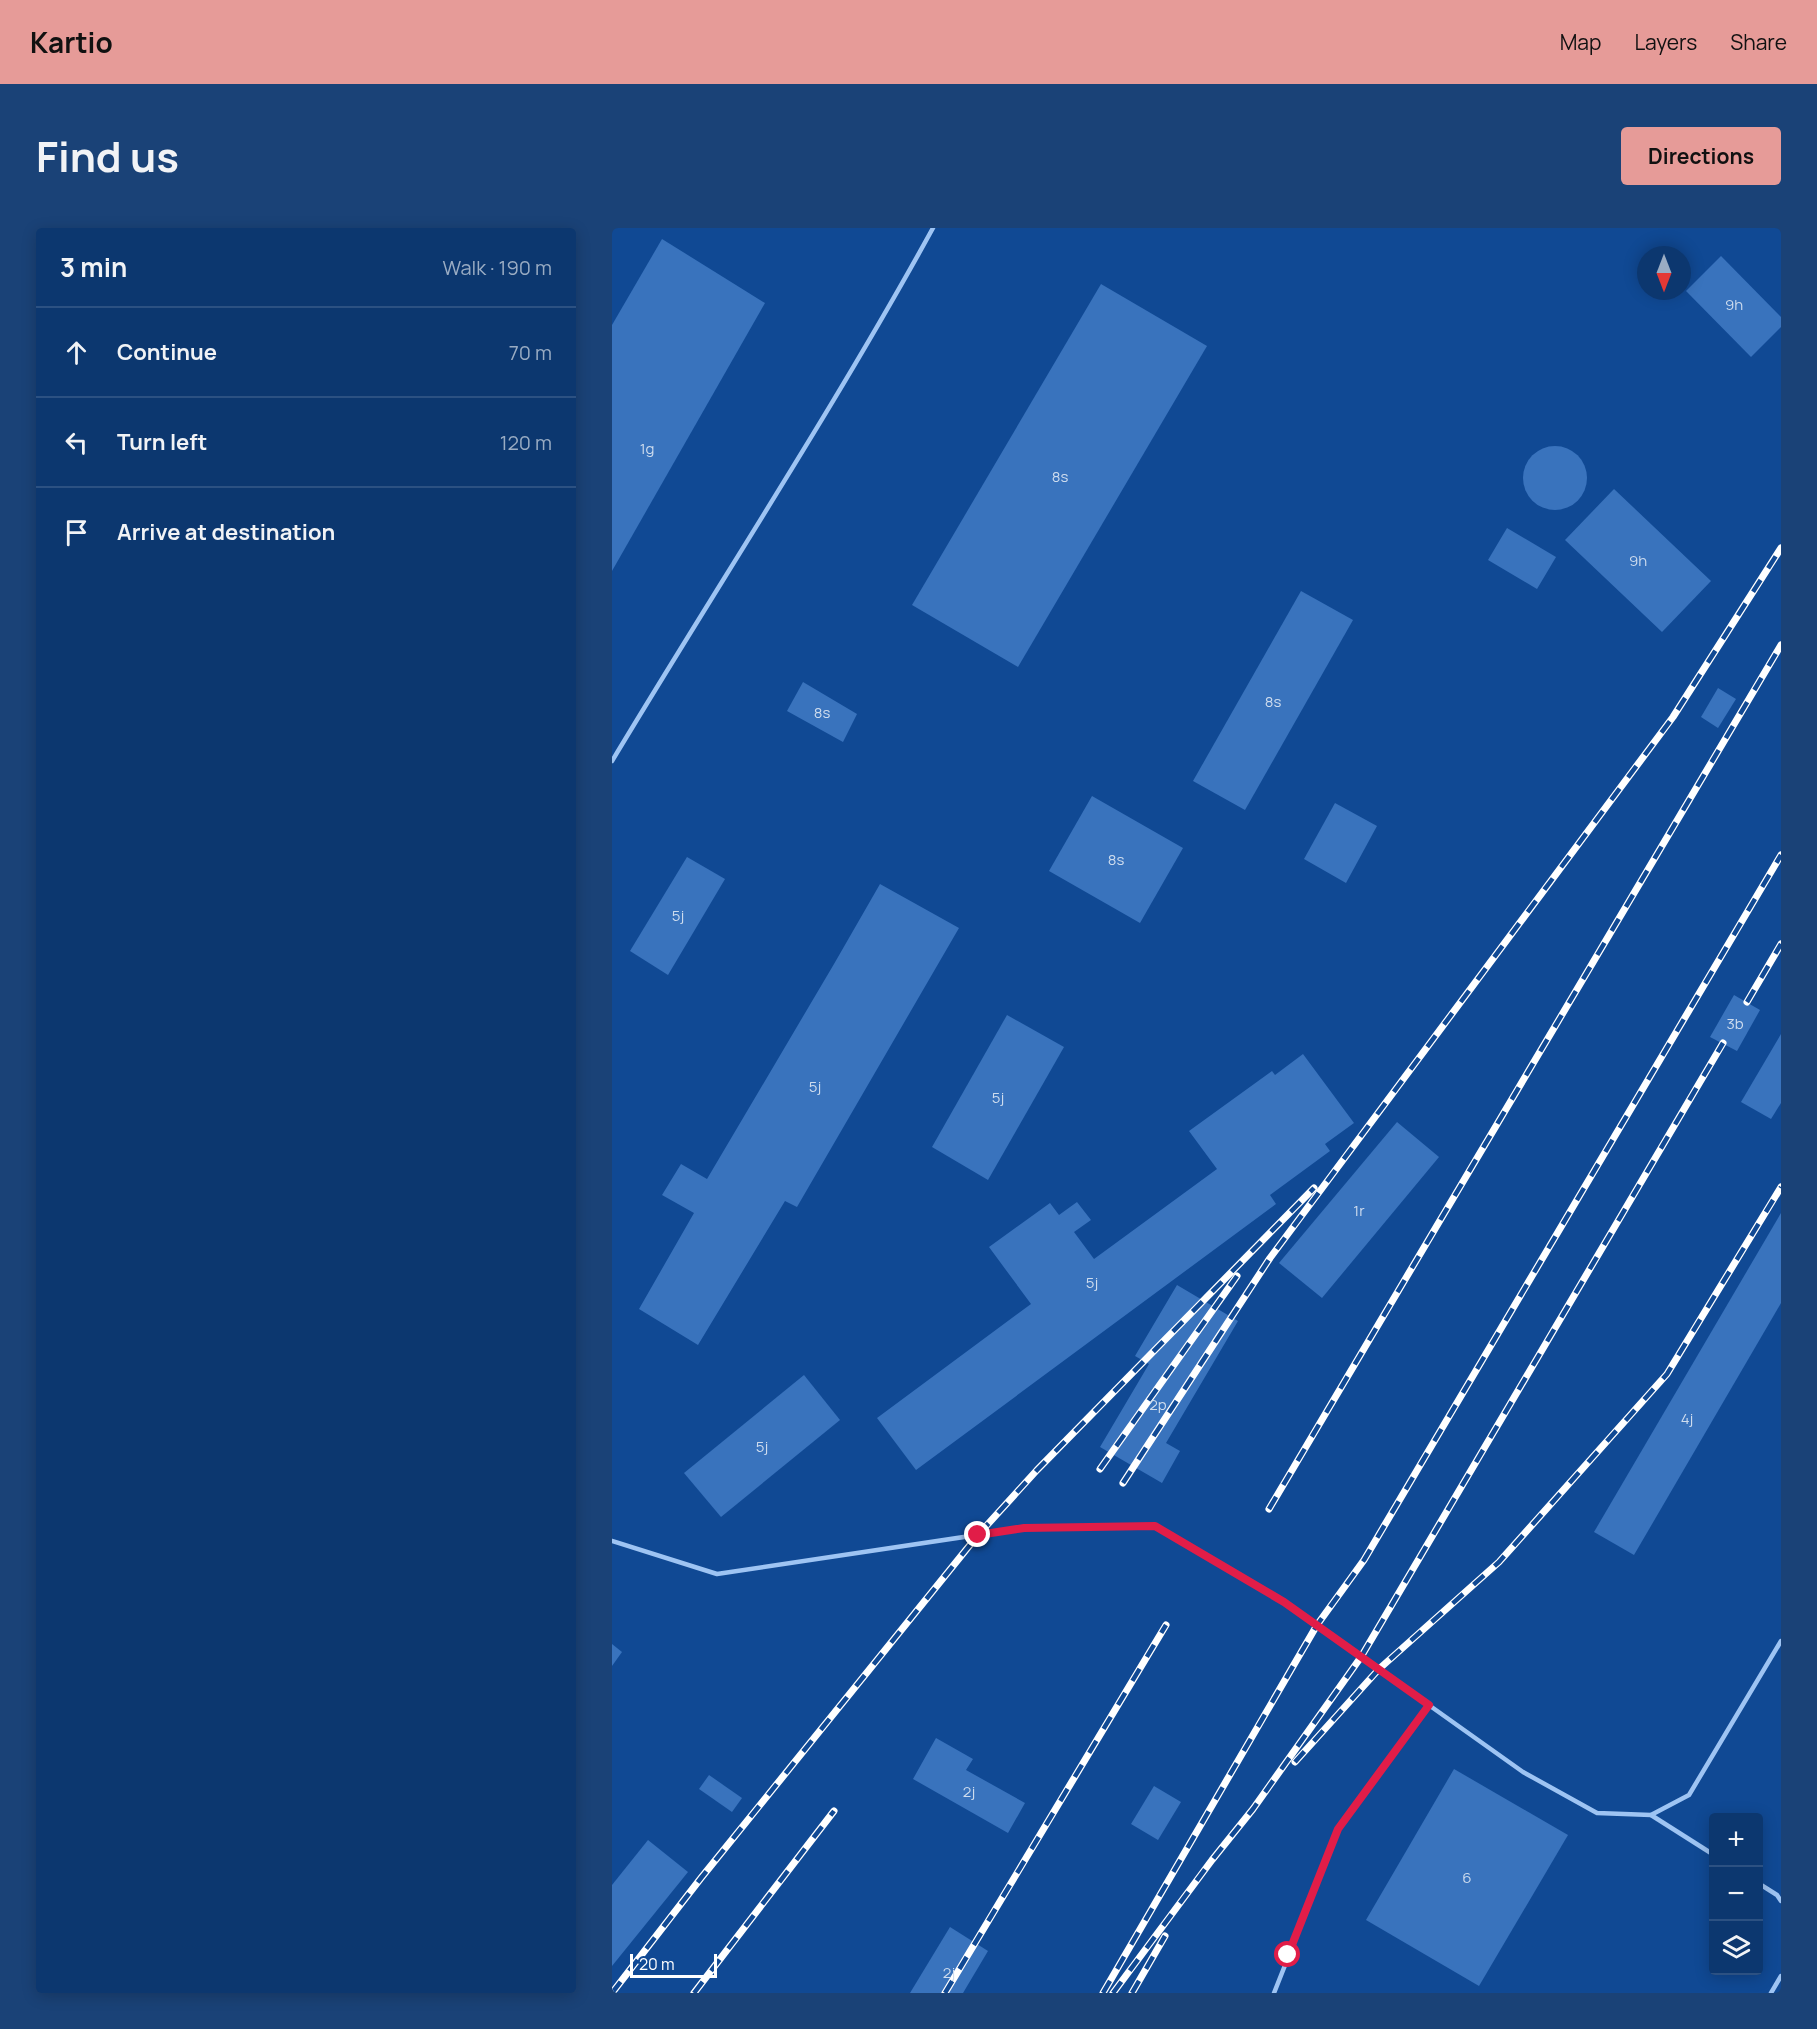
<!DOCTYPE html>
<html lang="en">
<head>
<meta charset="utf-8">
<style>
	:root { --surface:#0c376f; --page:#1a4277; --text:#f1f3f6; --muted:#9aacc3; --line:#2c5182; --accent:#e69b98 }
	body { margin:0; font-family:Manrope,sans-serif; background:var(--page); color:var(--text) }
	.controls { position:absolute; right:18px; bottom:18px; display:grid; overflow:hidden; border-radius:6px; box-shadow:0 3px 15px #0003 }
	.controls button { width:54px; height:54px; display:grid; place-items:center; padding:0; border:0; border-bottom:2px solid var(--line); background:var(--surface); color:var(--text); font:30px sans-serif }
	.compass { position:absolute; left:1025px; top:18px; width:54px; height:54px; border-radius:50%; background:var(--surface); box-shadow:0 3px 15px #0003; rotate:180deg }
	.scale { position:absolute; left:18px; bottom:15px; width:87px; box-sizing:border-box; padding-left:6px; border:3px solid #fff; border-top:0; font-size:16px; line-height:21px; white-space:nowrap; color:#fff; -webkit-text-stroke:4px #104994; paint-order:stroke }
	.stop { position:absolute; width:18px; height:18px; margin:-14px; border:4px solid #e11d48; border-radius:50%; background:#fff }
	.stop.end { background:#e11d48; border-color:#fff; box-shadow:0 2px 6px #0008 }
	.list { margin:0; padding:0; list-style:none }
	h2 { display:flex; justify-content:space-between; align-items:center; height:78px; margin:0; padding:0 24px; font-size:26px }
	h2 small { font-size:20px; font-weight:400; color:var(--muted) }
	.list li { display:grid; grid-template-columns:39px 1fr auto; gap:18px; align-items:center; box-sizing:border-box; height:90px; padding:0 24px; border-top:2px solid var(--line) }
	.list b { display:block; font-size:22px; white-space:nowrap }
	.list em { font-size:20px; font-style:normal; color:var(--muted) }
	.icon { flex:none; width:33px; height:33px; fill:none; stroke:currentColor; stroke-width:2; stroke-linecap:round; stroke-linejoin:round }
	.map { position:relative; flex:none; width:1169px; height:1765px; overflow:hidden; border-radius:6px }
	header { display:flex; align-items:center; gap:36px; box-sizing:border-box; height:84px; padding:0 30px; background:var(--accent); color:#111 }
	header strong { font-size:28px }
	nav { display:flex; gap:33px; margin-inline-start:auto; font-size:21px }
	.intro { display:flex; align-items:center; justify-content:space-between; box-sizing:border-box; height:144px; padding:0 36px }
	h1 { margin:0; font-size:42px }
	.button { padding:15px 27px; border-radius:6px; background:var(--accent); color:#111; font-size:21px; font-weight:700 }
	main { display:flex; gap:36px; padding:0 36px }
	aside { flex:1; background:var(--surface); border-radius:6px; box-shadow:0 3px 15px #0003 }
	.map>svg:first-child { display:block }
</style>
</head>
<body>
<header>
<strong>Kartio</strong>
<nav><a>Map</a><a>Layers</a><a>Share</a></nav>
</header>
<div class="intro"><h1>Find us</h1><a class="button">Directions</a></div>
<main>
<aside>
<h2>3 min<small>Walk · 190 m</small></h2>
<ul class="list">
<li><svg class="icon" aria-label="ahead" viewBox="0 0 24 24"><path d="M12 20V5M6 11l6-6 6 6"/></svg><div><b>Continue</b></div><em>70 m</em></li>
<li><svg class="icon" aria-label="left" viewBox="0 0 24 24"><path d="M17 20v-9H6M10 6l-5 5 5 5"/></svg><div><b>Turn left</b></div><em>120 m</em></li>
<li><svg class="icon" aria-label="arrive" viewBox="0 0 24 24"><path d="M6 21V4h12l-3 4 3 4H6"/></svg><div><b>Arrive at destination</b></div></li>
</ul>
</aside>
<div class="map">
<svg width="1169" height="1765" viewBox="0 0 1169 1765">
	<rect width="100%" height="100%" fill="#104994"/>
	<g fill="#3973bd">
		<polygon points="50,11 153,75 0,343 0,97"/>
		<polygon points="1109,28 1169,89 1169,99 1139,129 1074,63"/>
		<polygon points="489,56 595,118 406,439 300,377"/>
		<circle cx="943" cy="250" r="32"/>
		<polygon points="1002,261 1099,353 1050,404 953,312"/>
		<polygon points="895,300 944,329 925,361 876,332"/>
		<polygon points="689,363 741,392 633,582 581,553"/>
		<polygon points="191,454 245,486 231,514 175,483"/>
		<polygon points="1106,460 1124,471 1106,500 1089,489"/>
		<polygon points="480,568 571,620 528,695 437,643"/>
		<polygon points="723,575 765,598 734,655 692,631"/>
		<polygon points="75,629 113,651 56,747 18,723"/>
		<polygon points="268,656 347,700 185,979 173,973 86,1117 27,1081 82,985 50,967 69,936 95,951 222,736"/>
		<polygon points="1122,767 1148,782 1125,823 1098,809"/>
		<polygon points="395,787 452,819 376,952 320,919"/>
		<polygon points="1169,806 1169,875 1159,891 1129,874"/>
		<polygon points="691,826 742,895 713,916 718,923 658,967 664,976 304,1242 265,1190 419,1076 377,1019 438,975 447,987 465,974 479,992 462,1004 482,1031 605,941 577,903 660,843 663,847"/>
		<polygon points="785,894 827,929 710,1070 667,1035"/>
		<polygon points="1169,985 1169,1075 1022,1327 982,1304"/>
		<polygon points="565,1057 626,1093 554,1215 568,1223 550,1255 488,1219 537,1136 523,1128"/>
		<polygon points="192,1147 228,1192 109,1289 72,1245"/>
		<polygon points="0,1416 10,1424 0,1438"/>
		<polygon points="324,1510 361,1531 354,1542 413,1575 396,1605 301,1551"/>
		<polygon points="842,1541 956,1607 867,1758 754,1692"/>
		<polygon points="97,1547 130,1570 120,1584 87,1561"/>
		<polygon points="542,1558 569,1574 546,1612 519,1596"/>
		<polygon points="36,1612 76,1644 0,1738 0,1657"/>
		<polygon points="338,1699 376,1723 351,1765 298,1765"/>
	</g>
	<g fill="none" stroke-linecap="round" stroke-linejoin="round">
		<g stroke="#9ec4f3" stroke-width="4.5">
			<path d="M0 533C107 355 221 182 321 0"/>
			<polyline points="0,1313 105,1346 412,1300 543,1298 672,1374 911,1544 985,1585 1039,1587 1077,1567 1169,1413"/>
			<polyline points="1039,1587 1102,1627"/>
			<polyline points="1146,1655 1165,1667 1169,1673"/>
			<polyline points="662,1765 727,1601 817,1477"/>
			<polyline points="1159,1765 1169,1748"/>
		</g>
		<g stroke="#fff" stroke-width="7">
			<g id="rail">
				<polyline points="1135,774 1169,716"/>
				<polyline points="488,1241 625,1048"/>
				<polyline points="511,1255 658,1030 1061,489 1169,320"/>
				<polyline points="657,1281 1169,417"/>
				<polyline points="683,1534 767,1441 887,1334 1055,1146 1169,959"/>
				<polyline points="0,1765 89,1650 366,1307 425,1242 702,960"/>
				<polyline points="82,1765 222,1583"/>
				<polyline points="333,1765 554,1397"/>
				<polyline points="491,1765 705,1397 752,1332 1169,627"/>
				<polyline points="501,1765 600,1632 641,1581 749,1429 1111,815"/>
				<polyline points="520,1765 553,1708"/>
			</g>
		</g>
		<use href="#rail" stroke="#104994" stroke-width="4.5" stroke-dasharray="14" stroke-linecap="butt"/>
	</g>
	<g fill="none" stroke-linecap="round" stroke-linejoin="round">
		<polyline stroke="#e11d48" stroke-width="8" points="366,1307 412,1300 543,1298 672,1374 817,1477 726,1601 676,1727"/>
	</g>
	<g text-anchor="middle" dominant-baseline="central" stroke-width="4.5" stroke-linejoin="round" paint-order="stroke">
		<g font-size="15" fill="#cedcee">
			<text x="1122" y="76">9h</text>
			<text x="35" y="220">1g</text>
			<text x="448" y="248">8s</text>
			<text x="1026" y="332">9h</text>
			<text x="661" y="473">8s</text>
			<text x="210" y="484">8s</text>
			<text x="504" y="631">8s</text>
			<text x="66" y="687">5j</text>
			<text x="1123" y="795">3b</text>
			<text x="203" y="858">5j</text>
			<text x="386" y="869">5j</text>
			<text x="747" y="982">1r</text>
			<text x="480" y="1054">5j</text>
			<text x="546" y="1176">2p</text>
			<text x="1075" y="1190">4j</text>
			<text x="150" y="1218">5j</text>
			<text x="357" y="1563">2j</text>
			<text x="855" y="1649">6</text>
			<text x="337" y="1744">2j</text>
		</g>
	</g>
</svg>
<div class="controls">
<button>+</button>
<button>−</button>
<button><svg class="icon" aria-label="layers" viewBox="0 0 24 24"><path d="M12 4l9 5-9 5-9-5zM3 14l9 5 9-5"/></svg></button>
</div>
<svg class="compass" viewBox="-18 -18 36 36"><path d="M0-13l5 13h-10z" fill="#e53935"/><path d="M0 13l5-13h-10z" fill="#9aacc3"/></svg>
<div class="scale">20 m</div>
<div class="stop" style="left:676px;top:1727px"></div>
<div class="stop end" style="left:366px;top:1307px"></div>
</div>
</main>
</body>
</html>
